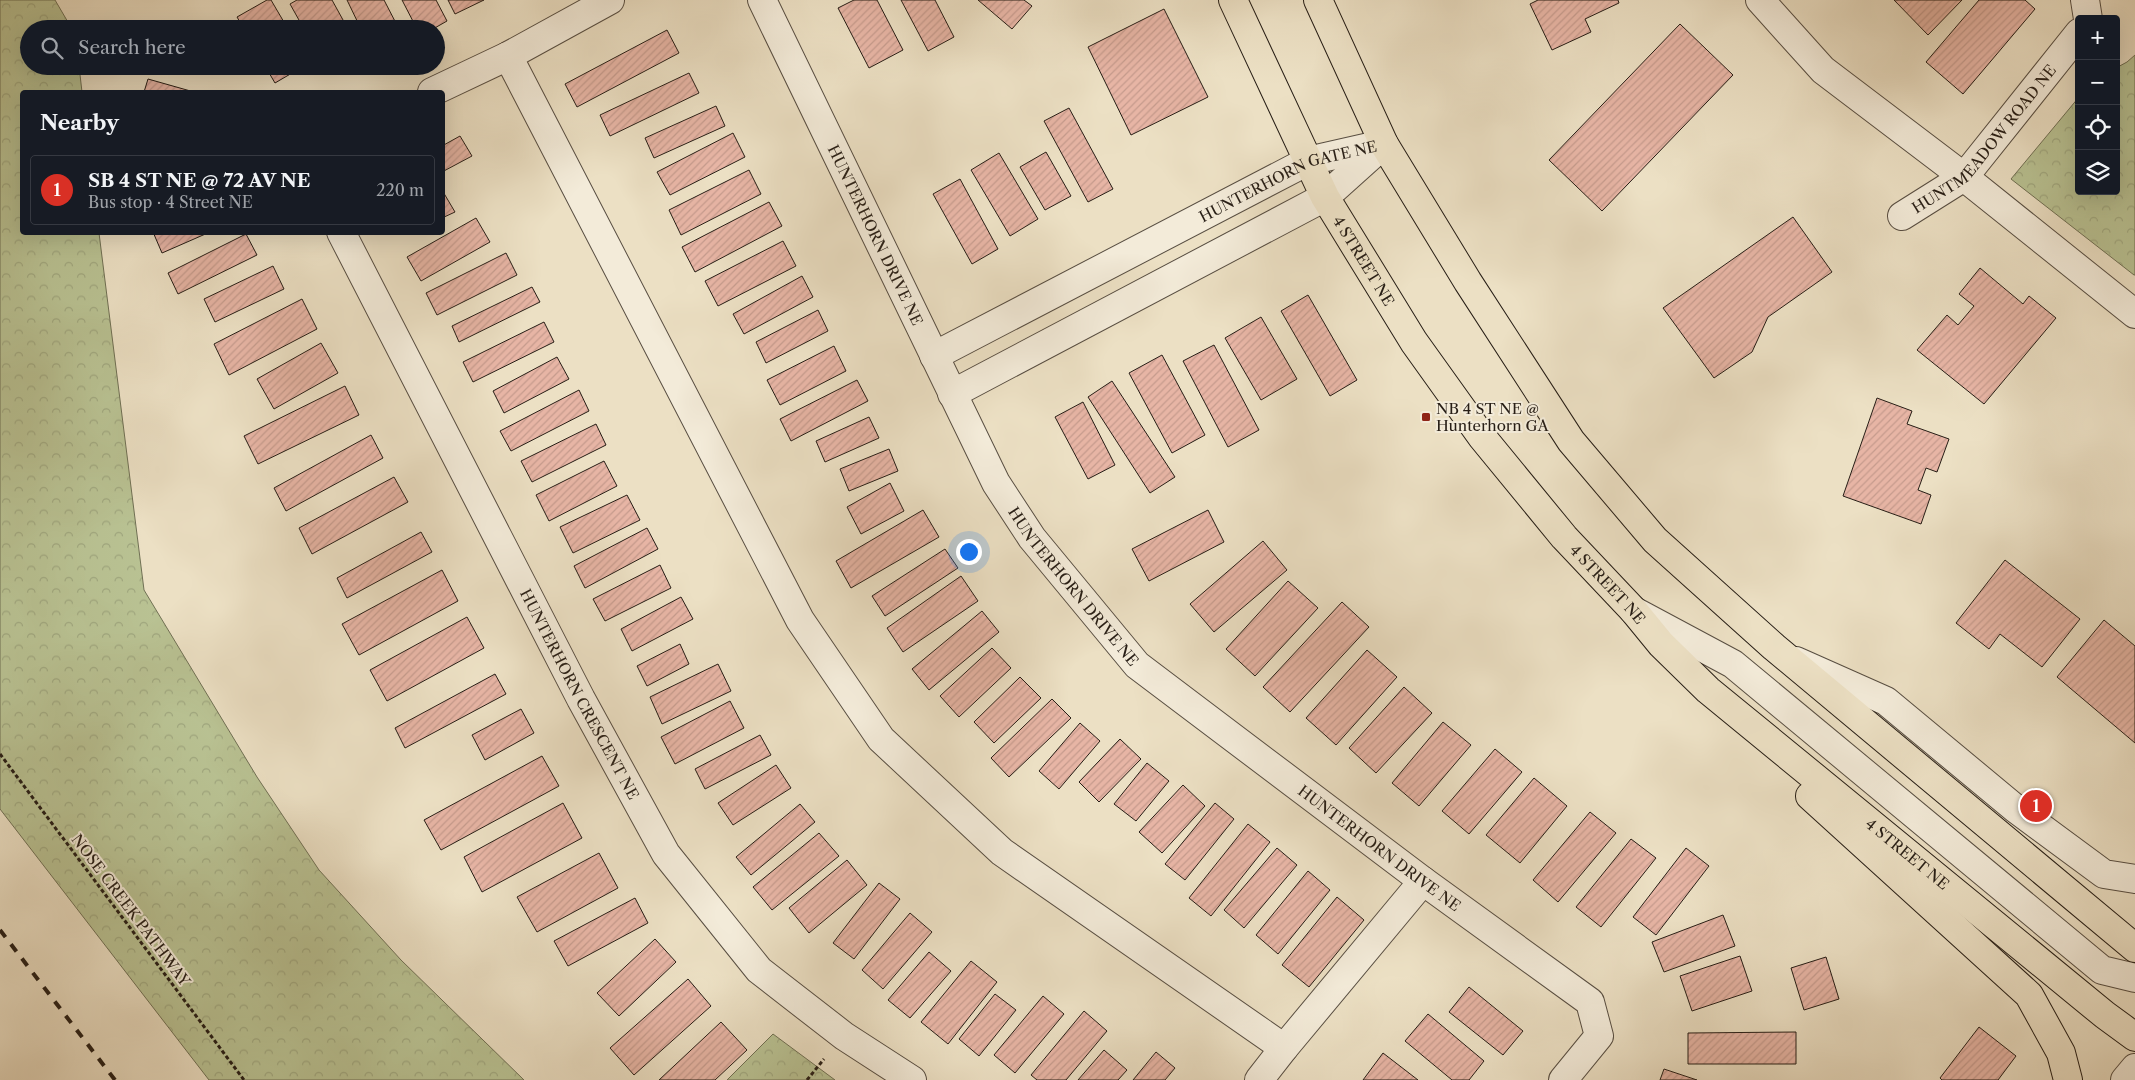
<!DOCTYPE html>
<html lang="en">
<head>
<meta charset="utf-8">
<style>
	:root { --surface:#171b24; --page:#20242c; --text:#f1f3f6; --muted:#9ea1a6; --line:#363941; --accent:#d93025 }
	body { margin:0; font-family:"Libre Caslon Text",serif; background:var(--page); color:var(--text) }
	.controls { position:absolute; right:15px; top:15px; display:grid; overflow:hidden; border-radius:5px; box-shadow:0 5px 20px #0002 }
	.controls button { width:45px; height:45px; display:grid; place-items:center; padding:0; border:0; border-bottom:1px solid var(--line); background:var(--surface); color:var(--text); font:25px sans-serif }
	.you { position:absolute; left:968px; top:551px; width:18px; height:18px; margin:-12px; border:4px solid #fff; border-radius:50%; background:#1a73e8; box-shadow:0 0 0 8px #1a73e833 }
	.badge { display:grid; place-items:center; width:32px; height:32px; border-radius:50%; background:var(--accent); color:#fff; font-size:16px; font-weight:700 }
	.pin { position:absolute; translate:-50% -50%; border:2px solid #fff; box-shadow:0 1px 5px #0006 }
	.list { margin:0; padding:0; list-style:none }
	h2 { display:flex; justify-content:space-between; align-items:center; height:65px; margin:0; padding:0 20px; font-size:21px }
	h2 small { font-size:16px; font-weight:400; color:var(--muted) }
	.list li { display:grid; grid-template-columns:32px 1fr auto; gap:15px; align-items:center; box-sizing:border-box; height:70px; margin:0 10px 10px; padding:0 10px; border:1px solid var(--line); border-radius:5px }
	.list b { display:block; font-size:19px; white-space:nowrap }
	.list p { margin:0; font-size:16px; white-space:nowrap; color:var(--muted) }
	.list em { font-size:16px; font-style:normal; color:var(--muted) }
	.icon { flex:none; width:28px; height:28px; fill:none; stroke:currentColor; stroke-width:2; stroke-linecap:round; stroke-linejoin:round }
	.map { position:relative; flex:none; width:2135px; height:1080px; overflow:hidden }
	.search { position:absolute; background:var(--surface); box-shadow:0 5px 20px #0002; left:20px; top:20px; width:425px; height:55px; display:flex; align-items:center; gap:12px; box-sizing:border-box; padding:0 18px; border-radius:28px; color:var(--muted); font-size:19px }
	.panel { position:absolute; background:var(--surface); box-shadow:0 5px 20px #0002; left:20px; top:90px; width:425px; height:145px; border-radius:5px }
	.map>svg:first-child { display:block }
</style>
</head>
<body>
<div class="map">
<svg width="2135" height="1080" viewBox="0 0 2135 1080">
	<defs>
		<pattern id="park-crowns" width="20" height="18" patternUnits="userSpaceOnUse" patternTransform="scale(1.25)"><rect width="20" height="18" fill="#b9c293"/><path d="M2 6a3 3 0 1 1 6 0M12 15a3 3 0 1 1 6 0" fill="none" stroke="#9fa67e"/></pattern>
		<pattern id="building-hatch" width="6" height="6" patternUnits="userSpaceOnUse" patternTransform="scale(1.25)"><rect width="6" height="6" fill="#e7b5a5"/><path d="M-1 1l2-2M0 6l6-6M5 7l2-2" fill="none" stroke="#c69b8d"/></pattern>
	</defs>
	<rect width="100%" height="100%" fill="#ece0c4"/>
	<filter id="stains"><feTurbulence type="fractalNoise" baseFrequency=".004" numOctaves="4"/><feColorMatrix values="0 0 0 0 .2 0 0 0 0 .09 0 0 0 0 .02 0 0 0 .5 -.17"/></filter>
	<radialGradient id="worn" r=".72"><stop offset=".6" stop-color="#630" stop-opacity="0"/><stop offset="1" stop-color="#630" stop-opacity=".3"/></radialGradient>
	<g fill="url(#park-crowns)" stroke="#707054">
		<polygon points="0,0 55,0 72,29 29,29 29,66 79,66 82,92 22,92 22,232 99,233 144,590 257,777 319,870 401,960 524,1080 209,1080 0,809"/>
		<polygon points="2135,55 2135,275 2134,275 2011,179 2079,97 2079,191 2116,191 2116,68 2127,62"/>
		<polygon points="773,1034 835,1080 727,1080"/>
	</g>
	<g fill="url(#building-hatch)" stroke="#271e16">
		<polygon points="267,0 271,0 288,29 244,29 237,17"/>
		<polygon points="297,0 332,0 348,29 304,29 290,4"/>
		<polygon points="347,0 384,0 399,29 361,29"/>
		<polygon points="402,0 436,0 447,21 433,29 417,29"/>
		<polygon points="448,0 484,0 455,14"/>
		<polygon points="854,0 877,0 903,50 869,68 838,8"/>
		<polygon points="901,0 935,0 954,37 928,51"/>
		<polygon points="978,0 1024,0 1032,6 1012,29"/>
		<polygon points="1538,0 1618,0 1619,3 1585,19 1591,32 1552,50 1530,4"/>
		<polygon points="1894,0 1962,0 1928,35"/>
		<polygon points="1979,0 2025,0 2035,9 1963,94 1926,62"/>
		<polygon points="1164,9 1208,97 1131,135 1088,47"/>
		<polygon points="1680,24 1733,75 1602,211 1549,160"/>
		<polygon points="667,30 679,53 577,107 565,84"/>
		<polygon points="265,66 304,66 275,83"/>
		<polygon points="689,73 699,93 610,136 600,115"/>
		<polygon points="148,79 194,92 144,92"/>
		<polygon points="716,106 725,126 654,158 645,138"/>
		<polygon points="1069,108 1113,189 1088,202 1044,121"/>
		<polygon points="733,133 745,157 670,195 657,172"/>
		<polygon points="460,136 472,156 442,172 442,146"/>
		<polygon points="1046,152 1071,196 1045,210 1020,167"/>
		<polygon points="999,153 1038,219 1010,236 971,170"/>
		<polygon points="749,170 761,194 681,235 669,210"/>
		<polygon points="960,179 998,249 972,264 933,194"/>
		<polygon points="442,190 455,212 442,218"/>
		<polygon points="769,202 782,226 695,272 682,247"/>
		<polygon points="1793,217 1832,272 1768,317 1752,352 1714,378 1663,308"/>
		<polygon points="476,218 490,242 421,281 407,257"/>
		<polygon points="153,232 210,232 162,253"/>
		<polygon points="246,234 257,255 178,294 168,273"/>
		<polygon points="783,241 796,266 718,306 705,281"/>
		<polygon points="506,253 517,275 437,315 426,293"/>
		<polygon points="273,266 284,289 215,322 204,299"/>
		<polygon points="1980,268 2023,304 2029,296 2056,318 1984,404 1917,350 1947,315 1958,325 1974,306 1959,294"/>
		<polygon points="802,276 813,297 744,334 733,314"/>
		<polygon points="532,287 540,302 459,342 452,326"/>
		<polygon points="1308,295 1357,380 1330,396 1281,311"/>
		<polygon points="302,299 317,329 229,375 214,344"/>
		<polygon points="818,310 828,331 766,363 756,342"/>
		<polygon points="1261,317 1297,379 1261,400 1225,338"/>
		<polygon points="544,322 554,342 473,382 463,362"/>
		<polygon points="321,343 338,373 274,409 257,379"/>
		<polygon points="1214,345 1259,430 1228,447 1183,361"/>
		<polygon points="834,346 846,371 780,405 767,380"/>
		<polygon points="1162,355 1205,435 1172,453 1129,373"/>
		<polygon points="557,357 569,379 504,413 493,391"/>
		<polygon points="857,380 868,401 791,441 780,419"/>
		<polygon points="1112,381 1175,477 1150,493 1088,397"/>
		<polygon points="345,386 359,415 258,464 244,436"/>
		<polygon points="579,390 589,411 511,451 500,431"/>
		<polygon points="1877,398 1912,411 1907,424 1949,439 1937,472 1926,468 1918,490 1931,495 1921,524 1843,496"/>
		<polygon points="1083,402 1115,465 1088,479 1055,417"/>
		<polygon points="869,417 879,438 825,462 816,441"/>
		<polygon points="596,424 606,445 532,482 521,461"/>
		<polygon points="371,435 383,458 286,511 274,488"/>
		<polygon points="889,449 898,471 849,491 840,469"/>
		<polygon points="604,461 617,486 549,521 536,495"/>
		<polygon points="394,477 408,502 312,554 299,528"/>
		<polygon points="890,483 904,511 861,534 847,507"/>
		<polygon points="627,495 640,520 573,553 560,527"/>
		<polygon points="923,510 939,537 851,588 836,561"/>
		<polygon points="1208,510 1224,542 1149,581 1132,549"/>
		<polygon points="647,528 658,549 585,588 574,566"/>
		<polygon points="421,532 432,552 347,598 337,578"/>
		<polygon points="1263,541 1287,570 1214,632 1190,604"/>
		<polygon points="945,549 958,568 885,616 872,596"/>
		<polygon points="2005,560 2080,619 2042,667 2000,634 1989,649 1956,623"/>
		<polygon points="660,565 671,588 605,621 593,599"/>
		<polygon points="442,570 458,601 359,655 342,624"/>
		<polygon points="961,576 978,601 903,652 887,628"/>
		<polygon points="1288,581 1318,608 1255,676 1226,649"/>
		<polygon points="681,597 693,619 632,651 621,629"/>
		<polygon points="1342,602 1369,627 1290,712 1263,687"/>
		<polygon points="982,611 999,632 929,690 912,669"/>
		<polygon points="467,617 484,648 387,701 370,670"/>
		<polygon points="2104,620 2135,646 2135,743 2057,677"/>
		<polygon points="680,644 689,664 647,686 637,666"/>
		<polygon points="992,648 1011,668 959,717 940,696"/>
		<polygon points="1367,650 1397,677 1336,745 1306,718"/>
		<polygon points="718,664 731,691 662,724 650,697"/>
		<polygon points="495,674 506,694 405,748 395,728"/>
		<polygon points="1020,677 1041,698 994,743 974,722"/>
		<polygon points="1404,687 1432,713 1376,773 1349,748"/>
		<polygon points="1052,699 1071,718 1009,777 991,758"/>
		<polygon points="730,701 744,728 675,764 661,737"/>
		<polygon points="521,709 534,733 485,760 472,735"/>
		<polygon points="1443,722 1471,745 1419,806 1392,783"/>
		<polygon points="1080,723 1100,741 1059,789 1039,771"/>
		<polygon points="760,735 771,755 705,789 695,769"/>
		<polygon points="1120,739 1141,759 1099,802 1079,782"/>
		<polygon points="1495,749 1522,772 1469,834 1442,811"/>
		<polygon points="542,756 559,786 441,850 424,820"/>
		<polygon points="1147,763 1169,781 1136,821 1114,804"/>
		<polygon points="776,765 791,788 733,825 718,803"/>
		<polygon points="1534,778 1567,806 1520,863 1486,835"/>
		<polygon points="1183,785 1205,806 1162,853 1139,832"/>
		<polygon points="563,803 582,838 482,892 464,857"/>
		<polygon points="1215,803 1234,819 1185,880 1165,864"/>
		<polygon points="800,804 815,822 751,875 736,857"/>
		<polygon points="1590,812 1616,833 1558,902 1533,880"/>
		<polygon points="1248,824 1270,842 1211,916 1189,898"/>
		<polygon points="819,833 839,856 772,910 753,887"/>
		<polygon points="1631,839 1656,858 1601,927 1576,907"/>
		<polygon points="1277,848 1297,865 1244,928 1224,910"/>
		<polygon points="1686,848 1709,866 1656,935 1633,917"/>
		<polygon points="599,853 618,888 537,932 517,897"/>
		<polygon points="847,860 867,885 809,933 789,908"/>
		<polygon points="1308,871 1330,890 1278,954 1256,935"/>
		<polygon points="879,883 900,899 854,959 833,943"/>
		<polygon points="1337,897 1364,920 1309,987 1282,965"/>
		<polygon points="635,898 648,923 568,966 554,941"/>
		<polygon points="910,913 932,932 883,989 862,970"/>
		<polygon points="1723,915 1735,946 1664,972 1652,942"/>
		<polygon points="655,939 676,962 619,1016 597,993"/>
		<polygon points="929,952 951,971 910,1018 888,1000"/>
		<polygon points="1740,956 1752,991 1692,1011 1680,976"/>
		<polygon points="1826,957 1839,999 1804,1010 1791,968"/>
		<polygon points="971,961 997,982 948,1044 921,1022"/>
		<polygon points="688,979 711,1006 634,1075 610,1048"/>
		<polygon points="1469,987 1523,1031 1503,1055 1449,1012"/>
		<polygon points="995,994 1016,1010 979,1056 959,1039"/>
		<polygon points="1043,996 1064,1014 1015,1073 994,1055"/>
		<polygon points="1084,1011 1107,1031 1066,1080 1037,1080 1031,1075"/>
		<polygon points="1428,1014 1484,1061 1469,1080 1452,1080 1405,1041"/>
		<polygon points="721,1022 747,1050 715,1080 659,1080"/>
		<polygon points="1979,1027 2016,1056 1998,1080 1942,1080 1940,1078"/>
		<polygon points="1796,1032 1796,1064 1688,1064 1688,1033"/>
		<polygon points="1104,1050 1127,1070 1118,1080 1078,1080"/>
		<polygon points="1156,1052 1175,1068 1165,1080 1133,1080"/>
		<polygon points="1383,1053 1418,1080 1363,1080"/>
		<polygon points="1664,1069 1697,1080 1660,1080"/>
	</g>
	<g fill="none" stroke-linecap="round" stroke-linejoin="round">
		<g stroke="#584e42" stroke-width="30">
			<g id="minor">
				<path id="s1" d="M762 0 996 483 1032 538 1137 665 1423 881 1590 1002 1599 1036 1563 1080"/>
				<polyline points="1760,0 1823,70 1964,177 2135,314"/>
				<polyline points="2085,0 2088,19"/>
				<polyline points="508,56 800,620 881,739 1002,852 1284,1048"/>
				<polyline points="432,92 508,56 610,0"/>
				<path id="s2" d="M1902 216 1964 177 2079 33"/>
				<path id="s3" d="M341 232 581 699 666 854 759 970 844 1036 912 1080"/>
				<path id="s4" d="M934 356 1308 161 1383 144"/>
				<polyline points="952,394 1325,197 1384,144"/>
				<polyline points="1634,611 1733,664 2102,970 2135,978"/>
				<polyline points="1796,661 1886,701 2016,809 2104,874 2135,879"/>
				<polyline points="1259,1080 1284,1048 1423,881"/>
				<polyline points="2125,1080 2135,1068"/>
			</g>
		</g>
		<g stroke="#271e16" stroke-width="30">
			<g id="major">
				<path id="s5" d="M1233 0 1325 197 1414 342 1482 437 1564 537 1634 611 1661 644 1708 690 2105 1015 2135 1037"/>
				<polyline points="1318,0 1384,144 1468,282 1571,441 1655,540 1774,647 2135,948"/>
				<polyline points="1810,796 2029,995 2061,1053 2068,1080"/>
			</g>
		</g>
		<g stroke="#271e16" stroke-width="3" stroke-dasharray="4 2.5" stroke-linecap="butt">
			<polyline points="0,754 244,1080"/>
			<polyline points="807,1080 824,1059"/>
		</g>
		<use href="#minor" stroke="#f3ebd9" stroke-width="28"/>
		<use href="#major" stroke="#ece0c4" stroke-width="28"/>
		<polyline stroke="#271e16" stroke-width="4" stroke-dasharray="9 9" stroke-linecap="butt" points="0,930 115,1080"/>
	</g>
	<rect fill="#8f2418" stroke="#f3ebd9" stroke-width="2" x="1421" y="412" width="10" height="10" rx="2.5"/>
	<g text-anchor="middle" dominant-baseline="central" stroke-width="4" stroke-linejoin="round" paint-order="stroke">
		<g font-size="15" fill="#271e16" stroke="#f3ebd9">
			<text stroke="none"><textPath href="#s2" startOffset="114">HUNTMEADOW ROAD NE</textPath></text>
			<text stroke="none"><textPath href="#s4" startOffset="396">HUNTERHORN GATE NE</textPath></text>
			<text stroke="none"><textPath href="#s1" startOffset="261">HUNTERHORN DRIVE NE</textPath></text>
			<text stroke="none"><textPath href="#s5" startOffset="292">4 STREET NE</textPath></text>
			<text stroke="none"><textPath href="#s5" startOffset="698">4 STREET NE</textPath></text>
			<text stroke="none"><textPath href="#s1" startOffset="666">HUNTERHORN DRIVE NE</textPath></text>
			<text stroke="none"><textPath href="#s3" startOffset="520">HUNTERHORN CRESCENT NE</textPath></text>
			<text stroke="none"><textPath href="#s1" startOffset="1071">HUNTERHORN DRIVE NE</textPath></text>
			<text stroke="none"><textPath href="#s5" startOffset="1102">4 STREET NE</textPath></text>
			<text transform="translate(131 910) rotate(53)">NOSE CREEK PATHWAY</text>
		</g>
		<g font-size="15" fill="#271e16" stroke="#f3ebd9" text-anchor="start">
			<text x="1436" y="408">NB 4 ST NE @<tspan x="1436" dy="17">Hunterhorn GA</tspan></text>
		</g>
	</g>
	<rect width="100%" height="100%" filter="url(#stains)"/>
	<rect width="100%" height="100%" fill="url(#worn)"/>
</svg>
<div class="controls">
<button>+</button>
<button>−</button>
<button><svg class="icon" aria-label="locate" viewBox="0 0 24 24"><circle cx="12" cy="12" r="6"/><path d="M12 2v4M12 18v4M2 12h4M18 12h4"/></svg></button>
<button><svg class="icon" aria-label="layers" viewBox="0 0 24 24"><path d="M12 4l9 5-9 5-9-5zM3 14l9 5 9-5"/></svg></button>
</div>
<div class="you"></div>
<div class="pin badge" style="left:2036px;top:806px">1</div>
<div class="search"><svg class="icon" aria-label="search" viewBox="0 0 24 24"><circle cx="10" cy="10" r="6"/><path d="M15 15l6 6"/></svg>Search here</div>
<section class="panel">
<h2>Nearby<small></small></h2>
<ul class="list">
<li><span class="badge">1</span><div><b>SB 4 ST NE @ 72 AV NE</b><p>Bus stop · 4 Street NE</p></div><em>220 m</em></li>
</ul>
</section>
</div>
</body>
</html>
